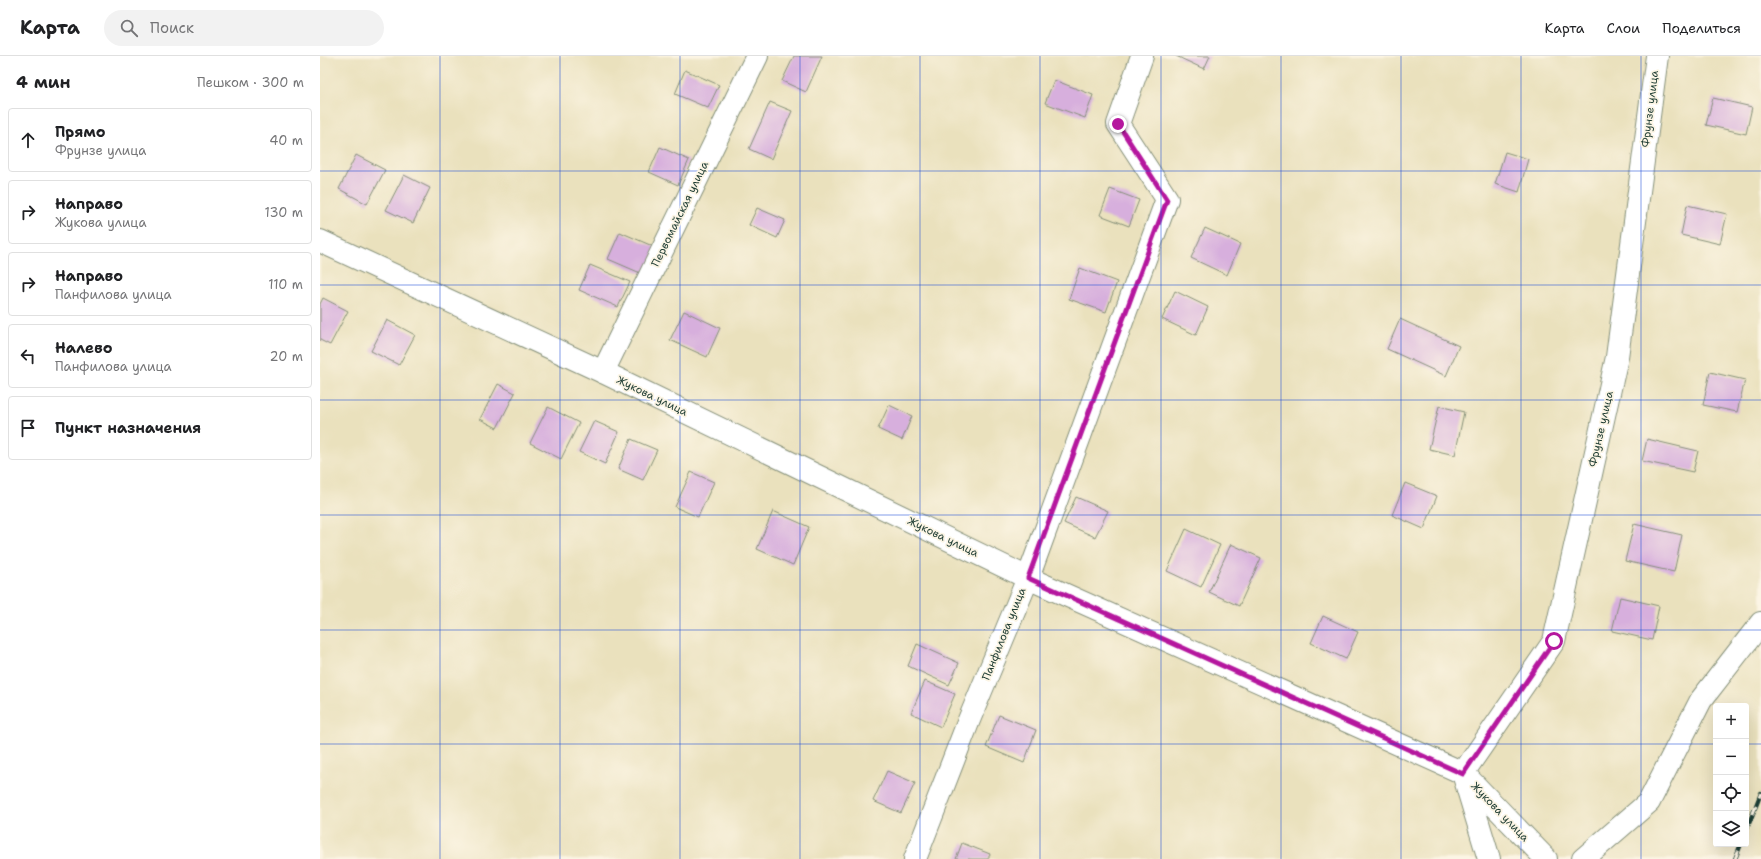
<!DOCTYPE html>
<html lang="ru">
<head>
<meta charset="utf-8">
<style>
	:root { --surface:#fff; --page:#f2f2f2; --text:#202124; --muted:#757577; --line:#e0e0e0 }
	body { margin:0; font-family:"Shantell Sans",sans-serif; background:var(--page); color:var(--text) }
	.controls { position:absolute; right:12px; bottom:12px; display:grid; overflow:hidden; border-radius:4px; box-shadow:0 4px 16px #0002 }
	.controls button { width:36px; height:36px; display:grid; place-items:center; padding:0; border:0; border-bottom:1px solid var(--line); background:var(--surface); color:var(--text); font:20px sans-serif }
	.stop { position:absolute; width:12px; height:12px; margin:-9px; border:3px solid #b5179e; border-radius:50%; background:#fff }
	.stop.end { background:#b5179e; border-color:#fff; box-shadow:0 1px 4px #0008 }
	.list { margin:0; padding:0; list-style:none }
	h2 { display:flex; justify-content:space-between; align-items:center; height:52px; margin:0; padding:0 16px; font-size:17px }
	h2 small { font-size:13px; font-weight:400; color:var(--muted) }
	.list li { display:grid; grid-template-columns:26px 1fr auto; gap:12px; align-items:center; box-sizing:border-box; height:64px; margin:0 8px 8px; padding:0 8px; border:1px solid var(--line); border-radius:4px }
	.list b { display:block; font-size:15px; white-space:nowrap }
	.list p { margin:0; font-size:13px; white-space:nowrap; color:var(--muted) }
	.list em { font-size:13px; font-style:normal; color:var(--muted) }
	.icon { flex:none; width:22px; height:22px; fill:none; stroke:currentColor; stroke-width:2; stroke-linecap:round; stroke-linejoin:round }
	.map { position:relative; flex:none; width:1441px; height:803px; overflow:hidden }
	header { display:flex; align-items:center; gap:24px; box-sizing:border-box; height:56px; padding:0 20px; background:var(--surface); border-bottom:1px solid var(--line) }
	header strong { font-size:19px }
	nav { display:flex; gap:22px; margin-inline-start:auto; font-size:14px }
	.search { width:280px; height:36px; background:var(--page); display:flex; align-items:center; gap:10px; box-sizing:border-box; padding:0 14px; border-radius:22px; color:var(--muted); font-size:15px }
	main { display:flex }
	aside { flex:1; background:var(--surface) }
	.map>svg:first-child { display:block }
</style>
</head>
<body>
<header>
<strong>Карта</strong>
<div class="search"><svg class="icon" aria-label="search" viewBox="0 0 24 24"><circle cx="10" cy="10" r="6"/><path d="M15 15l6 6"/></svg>Поиск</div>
<nav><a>Карта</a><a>Слои</a><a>Поделиться</a></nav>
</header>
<main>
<aside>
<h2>4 мин<small>Пешком · 300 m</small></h2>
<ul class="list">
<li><svg class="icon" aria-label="ahead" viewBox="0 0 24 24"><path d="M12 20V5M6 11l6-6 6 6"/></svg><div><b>Прямо</b><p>Фрунзе улица</p></div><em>40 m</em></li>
<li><svg class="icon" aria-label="right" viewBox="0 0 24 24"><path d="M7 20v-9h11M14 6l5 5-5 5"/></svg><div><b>Направо</b><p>Жукова улица</p></div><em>130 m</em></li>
<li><svg class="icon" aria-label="right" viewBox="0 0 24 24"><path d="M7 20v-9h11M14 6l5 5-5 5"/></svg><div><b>Направо</b><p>Панфилова улица</p></div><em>110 m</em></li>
<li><svg class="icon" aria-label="left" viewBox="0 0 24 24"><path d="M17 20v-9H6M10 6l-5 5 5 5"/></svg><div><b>Налево</b><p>Панфилова улица</p></div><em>20 m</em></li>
<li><svg class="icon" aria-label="arrive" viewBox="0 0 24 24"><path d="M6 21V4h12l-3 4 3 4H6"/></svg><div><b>Пункт назначения</b></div></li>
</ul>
</aside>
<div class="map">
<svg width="1441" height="803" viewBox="0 0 1441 803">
	<rect width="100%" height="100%" fill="#fcf5e5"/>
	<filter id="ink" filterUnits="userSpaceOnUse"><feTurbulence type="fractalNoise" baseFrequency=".025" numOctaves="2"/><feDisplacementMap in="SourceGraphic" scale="8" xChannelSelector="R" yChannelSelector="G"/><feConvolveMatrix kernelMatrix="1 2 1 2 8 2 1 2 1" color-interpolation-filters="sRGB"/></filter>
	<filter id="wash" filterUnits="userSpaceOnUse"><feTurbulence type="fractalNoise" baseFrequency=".012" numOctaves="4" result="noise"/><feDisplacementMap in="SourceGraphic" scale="16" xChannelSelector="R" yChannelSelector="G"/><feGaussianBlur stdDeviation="0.9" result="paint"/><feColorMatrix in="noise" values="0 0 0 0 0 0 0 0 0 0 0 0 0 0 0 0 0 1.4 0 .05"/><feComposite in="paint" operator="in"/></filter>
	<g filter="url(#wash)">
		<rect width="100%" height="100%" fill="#eae1bd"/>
		<g id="blocks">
			<g fill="#d7afdd">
				<polygon points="474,0 502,0 486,36 462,25"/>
				<polygon points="856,0 890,0 884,13"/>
				<polygon points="365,14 399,29 388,52 355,38"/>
				<polygon points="734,24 773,39 765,62 725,47"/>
				<polygon points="1393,42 1432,51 1426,78 1386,69"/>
				<polygon points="450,46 472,55 451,103 429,93"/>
				<polygon points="340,91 369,104 358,129 329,116"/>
				<polygon points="1185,96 1208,103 1199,136 1175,128"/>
				<polygon points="36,99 65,114 47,148 19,133"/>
				<polygon points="84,119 110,132 93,167 66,154"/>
				<polygon points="790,133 819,144 809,170 780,159"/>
				<polygon points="1367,149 1407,158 1400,188 1361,179"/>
				<polygon points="437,152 465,164 457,182 429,169"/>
				<polygon points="885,172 920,188 907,219 871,202"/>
				<polygon points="300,176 337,192 325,219 288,203"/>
				<polygon points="270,209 310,226 298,251 259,234"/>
				<polygon points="760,212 797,226 786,256 749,243"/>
				<polygon points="855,235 888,251 876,279 842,263"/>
				<polygon points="3,242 28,255 10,289 0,284 0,248"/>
				<polygon points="364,255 400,272 387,301 350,284"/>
				<polygon points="1080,263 1139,290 1126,320 1067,293"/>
				<polygon points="67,264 95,279 79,309 51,295"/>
				<polygon points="1390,316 1425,324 1417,356 1383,349"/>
				<polygon points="178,328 195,337 177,372 160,363"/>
				<polygon points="569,349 592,360 582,384 558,373"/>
				<polygon points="1119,350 1144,356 1135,399 1109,393"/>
				<polygon points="228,351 259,367 241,403 210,387"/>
				<polygon points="274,365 299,376 285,408 259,396"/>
				<polygon points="311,383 337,394 323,424 298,413"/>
				<polygon points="1327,383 1378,395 1373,416 1322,405"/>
				<polygon points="371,416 394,426 378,461 355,451"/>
				<polygon points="1085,427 1117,440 1104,473 1072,459"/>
				<polygon points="756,441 788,455 775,481 744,467"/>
				<polygon points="453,455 489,471 473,509 437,493"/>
				<polygon points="1314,468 1362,479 1354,516 1305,505"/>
				<polygon points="866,473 900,489 881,531 847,515"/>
				<polygon points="911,488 941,502 919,550 889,536"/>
				<polygon points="1300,541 1339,550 1332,584 1292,575"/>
				<polygon points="1003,560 1038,576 1026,603 991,587"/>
				<polygon points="597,588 639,607 629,629 588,610"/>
				<polygon points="605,625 635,638 621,671 591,657"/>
				<polygon points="679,659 716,674 704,707 666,691"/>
				<polygon points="567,715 595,727 581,757 553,745"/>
				<polygon points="642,787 670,798 668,803 636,803"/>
			</g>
		</g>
	</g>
	<g filter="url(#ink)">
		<use href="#blocks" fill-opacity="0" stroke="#848f78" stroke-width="1"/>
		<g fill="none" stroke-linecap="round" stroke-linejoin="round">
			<g stroke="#848f78" stroke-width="24">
				<g id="minor">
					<polyline points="0,185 283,316 708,522 1143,717 1226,803"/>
					<polyline points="283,316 437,0"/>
					<polyline points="595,803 649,664 708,522 847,143 798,68 822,0"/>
					<polyline points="1169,803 1143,717 1234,585 1297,301 1337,0"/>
					<polyline points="1263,803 1329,746 1381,644 1441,567"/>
				</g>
			</g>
			<use href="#minor" stroke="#fff" stroke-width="22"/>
			<g stroke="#1f3d34" stroke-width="4.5">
				<g id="rail">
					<polyline points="1426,775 1441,737"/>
					<polyline points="1415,803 1421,788"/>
				</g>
			</g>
			<use href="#rail" stroke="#fcf5e5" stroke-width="3" stroke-dasharray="9" stroke-linecap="butt"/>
		</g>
	</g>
	<g fill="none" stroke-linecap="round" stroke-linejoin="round" filter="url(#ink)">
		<polyline stroke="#b5179e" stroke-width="5" points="798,68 847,144 708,522 1143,718 1234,585"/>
	</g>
	<path fill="none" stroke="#1d4ed8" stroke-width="1" stroke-opacity="0.55" d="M120 0V803M240 0V803M360 0V803M480 0V803M600 0V803M720 0V803M841 0V803M961 0V803M1081 0V803M1201 0V803M1321 0V803M0 115H1441M0 229H1441M0 344H1441M0 459H1441M0 574H1441M0 688H1396M1426 688H1441"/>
	<g text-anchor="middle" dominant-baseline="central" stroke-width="3.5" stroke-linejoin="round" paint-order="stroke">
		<g font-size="11" fill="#1f3d34" stroke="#fcf5e5">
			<text transform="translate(1330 53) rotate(-83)">Фрунзе улица</text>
			<text transform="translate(360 158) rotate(-64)">Первомайская улица</text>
			<text transform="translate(332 340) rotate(26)">Жукова улица</text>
			<text transform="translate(1281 373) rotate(-77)">Фрунзе улица</text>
			<text transform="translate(623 481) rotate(26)">Жукова улица</text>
			<text transform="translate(684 578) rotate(-68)">Панфилова улица</text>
			<text transform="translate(1180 756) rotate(46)">Жукова улица</text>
		</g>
	</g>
</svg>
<div class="controls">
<button>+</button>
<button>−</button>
<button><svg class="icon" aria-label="locate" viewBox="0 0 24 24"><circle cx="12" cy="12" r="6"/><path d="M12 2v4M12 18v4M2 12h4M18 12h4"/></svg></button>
<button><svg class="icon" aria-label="layers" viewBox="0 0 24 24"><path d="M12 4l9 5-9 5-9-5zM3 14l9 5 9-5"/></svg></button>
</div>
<div class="stop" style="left:1234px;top:585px"></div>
<div class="stop end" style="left:798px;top:68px"></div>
</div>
</main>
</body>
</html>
